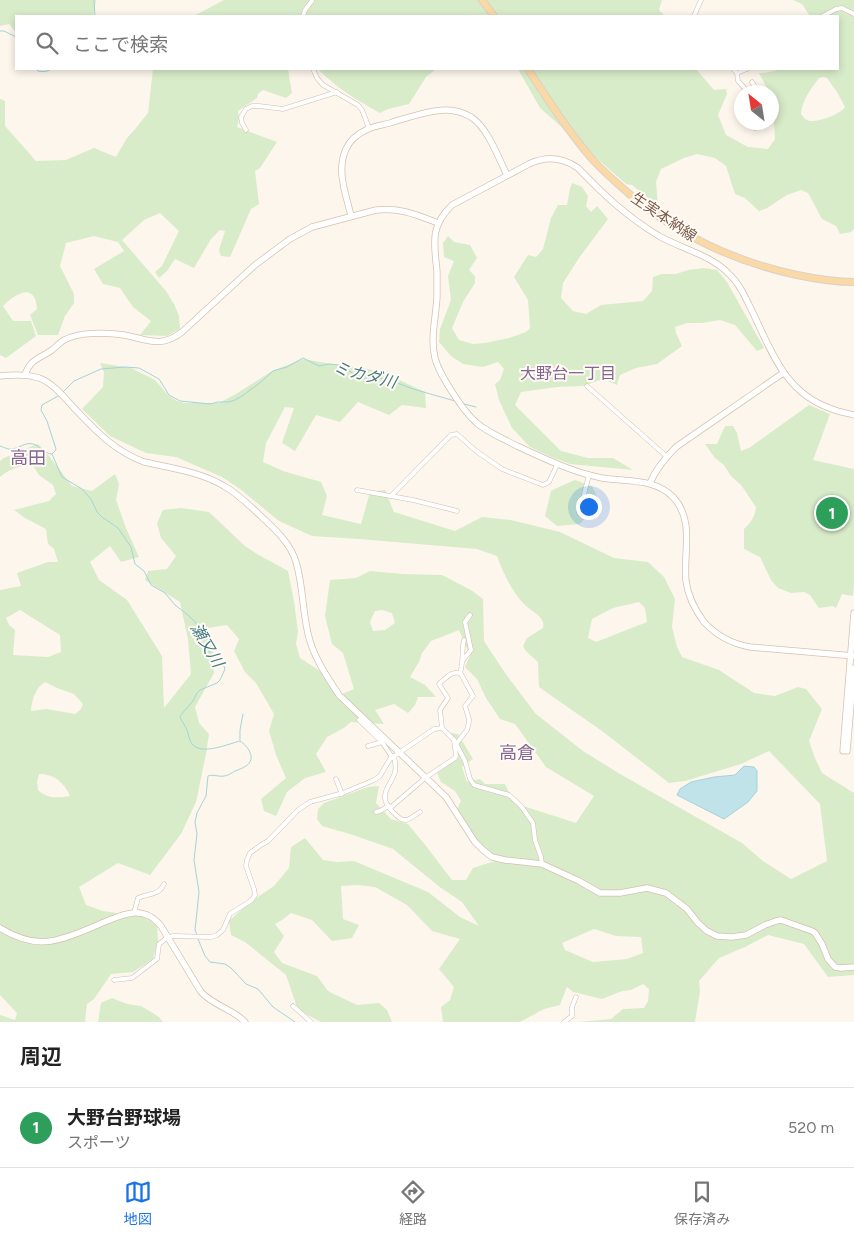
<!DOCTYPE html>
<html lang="ja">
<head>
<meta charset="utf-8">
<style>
	:root { --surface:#fff; --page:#f2f2f2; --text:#222; --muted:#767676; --line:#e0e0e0; --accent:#1a73e8 }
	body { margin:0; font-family:Figtree,"Noto Sans JP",sans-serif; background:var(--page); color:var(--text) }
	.compass { position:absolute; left:734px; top:85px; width:45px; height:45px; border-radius:50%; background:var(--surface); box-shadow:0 2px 8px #0003; rotate:330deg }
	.you { position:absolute; left:588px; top:506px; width:18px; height:18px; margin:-12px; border:4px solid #fff; border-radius:50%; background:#1a73e8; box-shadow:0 0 0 8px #1a73e833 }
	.badge { display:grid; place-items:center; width:32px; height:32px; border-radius:50%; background:var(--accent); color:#fff; font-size:16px; font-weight:700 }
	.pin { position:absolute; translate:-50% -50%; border:2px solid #fff; box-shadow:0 1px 5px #0006 }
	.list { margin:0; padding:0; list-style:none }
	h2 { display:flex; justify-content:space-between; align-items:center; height:65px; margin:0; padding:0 20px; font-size:21px }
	h2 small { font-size:16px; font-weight:400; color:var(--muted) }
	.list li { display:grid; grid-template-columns:32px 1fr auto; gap:15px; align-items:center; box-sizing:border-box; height:80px; padding:0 20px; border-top:1px solid var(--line) }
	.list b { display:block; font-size:19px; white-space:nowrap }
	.list p { margin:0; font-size:16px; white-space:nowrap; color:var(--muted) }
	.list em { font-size:16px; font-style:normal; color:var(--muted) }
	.icon { flex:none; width:28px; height:28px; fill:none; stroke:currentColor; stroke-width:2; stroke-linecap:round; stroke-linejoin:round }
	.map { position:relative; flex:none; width:854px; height:1022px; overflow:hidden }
	.search { position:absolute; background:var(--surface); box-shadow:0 2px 8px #0003; left:15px; right:15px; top:15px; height:55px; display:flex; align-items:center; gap:12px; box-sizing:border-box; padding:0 18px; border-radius:0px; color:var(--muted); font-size:19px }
	.sheet { height:145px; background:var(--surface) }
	nav { display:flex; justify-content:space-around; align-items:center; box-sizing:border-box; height:70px; border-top:1px solid var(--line); background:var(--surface); font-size:14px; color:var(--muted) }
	nav a { display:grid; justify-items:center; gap:2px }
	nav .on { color:var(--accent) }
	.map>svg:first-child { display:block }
</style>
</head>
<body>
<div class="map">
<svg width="854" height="1022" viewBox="0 0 854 1022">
	<rect width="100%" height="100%" fill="#fdf6ec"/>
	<g fill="#d8ecc9" fill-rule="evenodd">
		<polygon points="0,0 96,0 93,16 16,16 16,32 9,24 0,26"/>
		<polygon points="224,0 662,0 659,10 665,16 194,16"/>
		<path d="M793 0H854V229L851 232 840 234 836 226 822 219 808 193 801 190 787 195 767 208 759 211 745 198 735 194 726 166 715 158 697 154 684 158 661 169 656 182 658 206 632 185 626 184 540 108 518 69H696L714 90 726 89 727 94 718 115 726 135 748 147 768 149 775 139 772 92H769L759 73C766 73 772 72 779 69H838V16H810L802 4ZM823 77 827 78 837 92 845 107C839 115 821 121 811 121 806 121 804 118 801 114 802 100 811 89 819 78Z"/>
		<path d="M153 69H288L292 93 286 98 263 90 258 94 257 98 238 111 239 119 237 127 277 142 260 168 255 171 259 204 251 209 230 257 221 256 219 250 225 231 220 230 211 239 194 268 175 259 167 271 159 278 155 272 162 266 179 231 160 213 144 220 122 240 166 291 174 304 179 316 180 329 167 336 140 335 151 321 133 307 120 288 103 284 94 269 124 251 118 242 94 236 66 243 60 266 74 294V303L65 316 58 335H38L30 315 37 309C35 282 16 293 3 306L13 321H31L36 336 6 358 0 355V99L5 101V126L36 161 66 160 94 148 116 157 127 138 136 128 148 113Z"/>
		<path d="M318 69H436L426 77 409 104 388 109 380 113C357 100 336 88 318 69Z"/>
		<polygon points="572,183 582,187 588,196 586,206 591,212 597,206 608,219 579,258 563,283 561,298 573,311 586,314 601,305 643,301 652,291 653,277 662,274 676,274 688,270 704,268 717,270 727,282 764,348 757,351 735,325 720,320 702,323 687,323 675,327 676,333 682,346 657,364 636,368 620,375 617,385 603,379 583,386 557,387 521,392 515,405 561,451 588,458 613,458 633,470 570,464 549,456 530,447 512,428 499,400 495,384 500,380 504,369 498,362 483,367 463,364 451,356 439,342 440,329 451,300 448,276 454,261 444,257 443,243 448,236 454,242 470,245 477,258 469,270 475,276 475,283 463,302 452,328 459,340 473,344 485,343 509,338 526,332 530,328 528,300 514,277 528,255 536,257 543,249 551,218 558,205 567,205 570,189"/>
		<path d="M303 359 338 365 369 369 393 377 425 392 426 408 402 405 389 415 358 402 340 422 316 415 295 451 282 443 294 408 285 407 266 443 263 462 283 471 321 482 327 496 322 515 361 524 370 492 385 490 394 512 455 531 482 517 511 520 560 532 614 558 648 562 664 577 675 599 672 627 677 647 682 657 719 670 754 693 775 696 798 687 806 689 822 709 809 741 815 758 822 773 854 793V975L828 977 804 944 768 935 745 947 719 958 699 981 700 991 695 1022H579L611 1019 623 1009 644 1008 648 1001 649 989 643 984 631 990 622 991 602 999 573 992 567 987 560 1005 544 1009 520 1022H443L441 1007 450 1000 454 987 439 969 460 939 432 931 407 905 375 887 358 885 341 886 343 919 359 925 352 938 332 941 312 920 291 913 282 920 275 924 284 936 274 952 282 963 317 976 328 991 338 996 357 1005 379 1003 387 1010 392 1022H321L298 1010 286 975 245 942 231 935 229 921 249 903 274 886 289 868 291 847 305 838 323 860 337 862 354 861 428 892 460 917 479 926 462 902 441 888 393 849 350 834 322 826 317 819 318 809 324 803 368 787 379 786 376 803 391 819 408 824 426 846 452 880H466L473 868 495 861 470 841 457 809 461 801 455 791 441 782 437 773 459 757 451 733 458 734 473 759 462 767 467 782 480 779 485 784H505L514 803 576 823 594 796 546 767 515 724 500 719 486 698 477 679 465 667 470 656 459 630 431 641 422 653 419 662 410 677 425 685 436 697H418L415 705 408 713 394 704 375 710 384 724 351 722 344 728 327 737 316 754 326 772 305 778 287 792 276 816 264 811 261 799 286 778 276 755 269 731 274 714 256 683 245 672 234 651 239 639 227 625 208 628 213 651 214 673 195 707 199 723 209 734 206 754 196 802 181 834 150 875 118 863 79 887 86 905 103 911 143 917 157 926 158 941 153 959 133 972 111 974 94 999 87 1004 85 1022H0V1015L15 1020 17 1013 0 995V590L21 586 17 573 48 562H58L54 549 48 544 46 529 25 518 14 510 49 501 56 494 53 485 39 475 33 466C20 465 10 469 0 477V461C5 456 9 457 15 454 22 450 29 447 38 444L49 456 72 486 92 491 115 474 119 484 116 500 126 528 139 557 121 562 110 546 90 562 99 580 127 600 162 656 164 708 191 674 188 639 180 602 145 580 148 571 167 569 176 556 161 538 157 523 163 510 181 508 209 512 245 546 257 554 288 571 294 601 298 632 296 644 300 658 332 679 342 694 354 689 343 653 332 644 325 616 330 580 356 578 370 571 403 574 442 575 471 590 483 599 484 641 505 673 536 714 583 751 620 774 742 843 763 861 791 879 827 861 820 804 769 751 741 764 685 781 669 783 602 731 539 687 538 662 526 651 523 646 527 638 543 628C546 617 532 612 525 605 512 592 503 573 497 556L477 549 359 539 312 536 279 521 240 489 222 477 176 457 146 453 110 436 82 409 103 387 104 372 100 363 131 368 155 380 169 396 177 401 184 403H219L236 394 272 371ZM639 602 645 608 647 622 596 642 588 638 592 619 613 608ZM20 610 60 635 61 652 48 657 13 655 15 630 9 625 6 618ZM382 610 392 613 395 623 385 630 373 631 370 622 375 611ZM45 682 57 688 74 694 83 704 81 709 75 714 47 709 31 711C32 700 35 688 45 682ZM39 774C54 774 64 782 70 796 58 798 47 799 38 790L37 782ZM594 929 616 936 641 937 643 953 627 959 593 962 565 950 562 943Z"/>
		<path d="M809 405 830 414 813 460 854 469V584L853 596 842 594 836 608 833 606 819 608 810 595 804 592 791 593 778 588 771 580 760 557 744 549V529C751 522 755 517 756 507L741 485 731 476 724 465 715 458 705 444H717L725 426H733L737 433 741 451 749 448Z"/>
		<polygon points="575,480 592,486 596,495 592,511 580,524 557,526 545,516 551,491 561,486"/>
		<polygon points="112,998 127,1004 141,1006 159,1017 163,1022 98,1022 101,1003"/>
	</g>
	<polygon fill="#bfe3e8" stroke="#a5d3da" points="744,766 754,767 757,771 757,791 748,802 724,819 677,795 680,789 691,782 714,777 735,775"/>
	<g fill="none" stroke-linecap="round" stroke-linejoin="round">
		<g stroke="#a5d3da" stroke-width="1">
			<polyline points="94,0 95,16"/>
			<polyline points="0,31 4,31 16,37 16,39"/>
			<path d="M36 69 38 71C43 72 47 72 51 69"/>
			<polyline points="63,392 74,381 101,369 125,367 139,368 159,379 169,395 180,401 210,404 218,402 229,402 235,400 242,396 261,382 273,371 287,367 303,358 319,366 329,364 339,365 354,374 364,378 375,378 387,379 413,389 455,401"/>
			<polyline points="464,404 476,407"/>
			<path d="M0 446C4 447 8 450 12 449 20 448 25 442 33 444 40 446 42 452 51 454"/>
			<path d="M52 454 62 477 82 489 91 499 97 512 102 517 118 528 131 547 135 564 144 571 151 585 165 593 175 605 188 615 195 622 201 632 208 641 209 651 212 656 215 662 224 666 225 669 220 680 217 683 200 690 197 693 193 701 180 716C181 721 185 725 187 730 189 735 189 741 193 745 203 755 228 744 240 741 248 746 257 759 246 766 243 768 238 770 235 771 232 773 227 776 224 776 218 777 214 774 208 776L206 796 197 813 195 822 197 834 194 860 199 892 195 930 197 935"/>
			<polyline points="52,454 55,451 56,449 47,421 41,410 42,405 60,395"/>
			<polyline points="240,740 240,730 243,714"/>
			<polyline points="198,939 205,956 210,962 225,964 231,968 246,984 258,989 273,1007 295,1022"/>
		</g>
		<g stroke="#d1beb0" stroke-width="5">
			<g id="street">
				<polyline points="303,16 305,10 312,1 312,0"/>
				<polyline points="694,16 701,0"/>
				<polyline points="823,16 836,9 842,8 854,14"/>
				<polyline points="313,69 317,78 323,85 358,105 362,110 369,128"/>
				<polyline points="733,69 737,73 747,69"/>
				<polyline points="737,73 738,81 748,92"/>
				<polyline points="748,92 754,89 755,87 752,82"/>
				<polyline points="755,128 755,122"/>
				<polyline points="246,130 242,123 241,117 246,109 252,106 259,106 283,109 337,92"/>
				<polyline points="587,386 666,456"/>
				<polyline points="357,490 413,500 457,511"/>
				<polyline points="391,496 449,437 451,435 457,434 476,451 502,469 543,485 549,482 557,465"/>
				<polyline points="579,513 589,475"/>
				<polyline points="463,660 471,650 465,622 470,615"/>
				<path d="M460 673C464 662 461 651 464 640"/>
				<polyline points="359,720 382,742 392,757"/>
				<path d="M442 728 440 710 448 698 439 684C445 679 453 669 461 674L473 696 465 706 469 719V722L467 730 456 744"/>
				<polyline points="368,746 382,742"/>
				<path d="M394 756C395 761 396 767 395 772 393 781 384 788 385 798 385 805 399 821 406 820 411 819 416 814 420 812"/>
				<polyline points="336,779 342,794"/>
				<polyline points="390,808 425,778 455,758 456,756 454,740"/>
				<polyline points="376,812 380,811 389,806"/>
				<path d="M134 913 138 898C148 893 159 896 164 884"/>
				<polyline points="114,980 132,978 157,959 159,944 168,937 174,936 211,937 217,935 223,930 230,914 252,900 255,895 254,889 246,866 247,860 250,853 261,845 268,841 298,810 310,802 343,793 374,780 380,776 390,759 434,729 442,728 454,740 465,761 470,779 474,785 509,795 521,806 533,823 535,840 541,857 542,864"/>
				<polyline points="293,1006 311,1022"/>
				<polyline points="564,1022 572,1016 572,1007 576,997"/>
			</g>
		</g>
		<g stroke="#d6c0b0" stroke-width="7">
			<g id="secondary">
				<path d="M351 216C346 194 336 171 346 149 350 140 359 133 368 129 375 126 383 125 390 123 406 118 429 110 446 110 454 110 464 113 471 117 488 128 498 157 507 175"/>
				<path d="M25 375C30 359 39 359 52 350 56 347 59 343 64 340 79 332 107 332 124 335 147 339 160 349 182 332L255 265 290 239 312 227 376 210C399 207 417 215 438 223"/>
				<path d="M0 376C13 375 26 374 39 378 53 383 64 397 74 408 96 431 113 450 144 462 171 468 201 472 224 486 240 495 252 508 265 520 278 532 291 545 296 562 304 588 302 616 310 641 316 661 328 678 339 695L446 797 475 842 483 850 492 857 505 860 542 864 579 881 600 893H620L647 888 666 893 687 909 698 923 707 931 717 936 732 937 746 935 765 925 776 921 781 920 795 925 812 931 815 933 822 944 828 959 835 967 841 968 854 967"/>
				<path d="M854 415C847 413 839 412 832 409 786 394 772 353 753 313 746 299 740 284 729 274 711 255 682 249 659 236 626 216 604 195 578 168 562 157 546 156 529 164L452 205C430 226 434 243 437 271 437 280 437 289 437 297 436 317 430 339 435 358 439 374 464 413 478 424 489 433 504 439 517 446 545 459 572 472 602 478 626 482 655 478 673 497 695 520 683 553 686 581 688 596 695 610 704 622 716 635 733 644 750 647L854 656"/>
				<path d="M650 483C656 469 665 458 676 447L783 373"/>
				<polyline points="843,751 854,613"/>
				<polyline points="847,751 854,668"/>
				<path d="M0 928C15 937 34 944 51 941 69 938 86 930 102 923 124 914 143 904 161 926L201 992C214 1006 233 1009 245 1022"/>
			</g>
		</g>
		<g stroke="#dad1cd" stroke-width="8">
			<g id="primary">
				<polyline points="482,0 494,16"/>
				<path d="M528 69C548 100 568 131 592 159 600 168 610 177 619 185 670 231 731 261 797 275 816 279 835 282 854 282"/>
			</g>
		</g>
		<use href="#street" stroke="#fff" stroke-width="4"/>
		<use href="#secondary" stroke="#fff" stroke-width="5.5"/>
		<use href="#primary" stroke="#fbd9a5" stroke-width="6"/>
	</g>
	<g text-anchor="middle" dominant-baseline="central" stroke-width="4" stroke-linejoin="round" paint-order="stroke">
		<g font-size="15" fill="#7a5c4d" stroke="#fffaf3">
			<text transform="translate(664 217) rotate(34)">生実本納線</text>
		</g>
		<g font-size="16" fill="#846695" stroke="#fffaf3">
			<text x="568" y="373">大野台一丁目</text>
		</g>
		<g font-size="16" font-style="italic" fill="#437c86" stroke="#fffaf3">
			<text transform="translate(365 375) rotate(14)">ミカダ川</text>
			<text transform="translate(207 645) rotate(59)">瀬又川</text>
		</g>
		<g font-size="18" fill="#846695" stroke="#fffaf3">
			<text x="28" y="458">高田</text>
			<text x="517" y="753">高倉</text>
		</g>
	</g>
</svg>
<svg class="compass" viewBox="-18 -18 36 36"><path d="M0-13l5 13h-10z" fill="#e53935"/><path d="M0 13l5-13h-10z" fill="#767676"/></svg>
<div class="you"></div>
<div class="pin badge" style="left:832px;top:513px;background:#2e9e5b">1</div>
<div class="search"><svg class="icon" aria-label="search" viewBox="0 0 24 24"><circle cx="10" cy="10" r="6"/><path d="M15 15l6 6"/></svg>ここで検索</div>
</div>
<section class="sheet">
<h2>周辺<small></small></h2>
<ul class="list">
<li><span class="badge" style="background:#2e9e5b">1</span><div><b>大野台野球場</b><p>スポーツ</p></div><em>520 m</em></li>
</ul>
</section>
<nav>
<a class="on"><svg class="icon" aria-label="map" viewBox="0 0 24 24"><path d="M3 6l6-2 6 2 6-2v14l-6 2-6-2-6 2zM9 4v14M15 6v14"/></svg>地図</a>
<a><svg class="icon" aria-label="directions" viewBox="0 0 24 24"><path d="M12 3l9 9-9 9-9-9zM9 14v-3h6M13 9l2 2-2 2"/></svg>経路</a>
<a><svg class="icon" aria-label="saved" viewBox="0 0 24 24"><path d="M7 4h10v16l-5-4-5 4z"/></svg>保存済み</a>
</nav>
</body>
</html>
